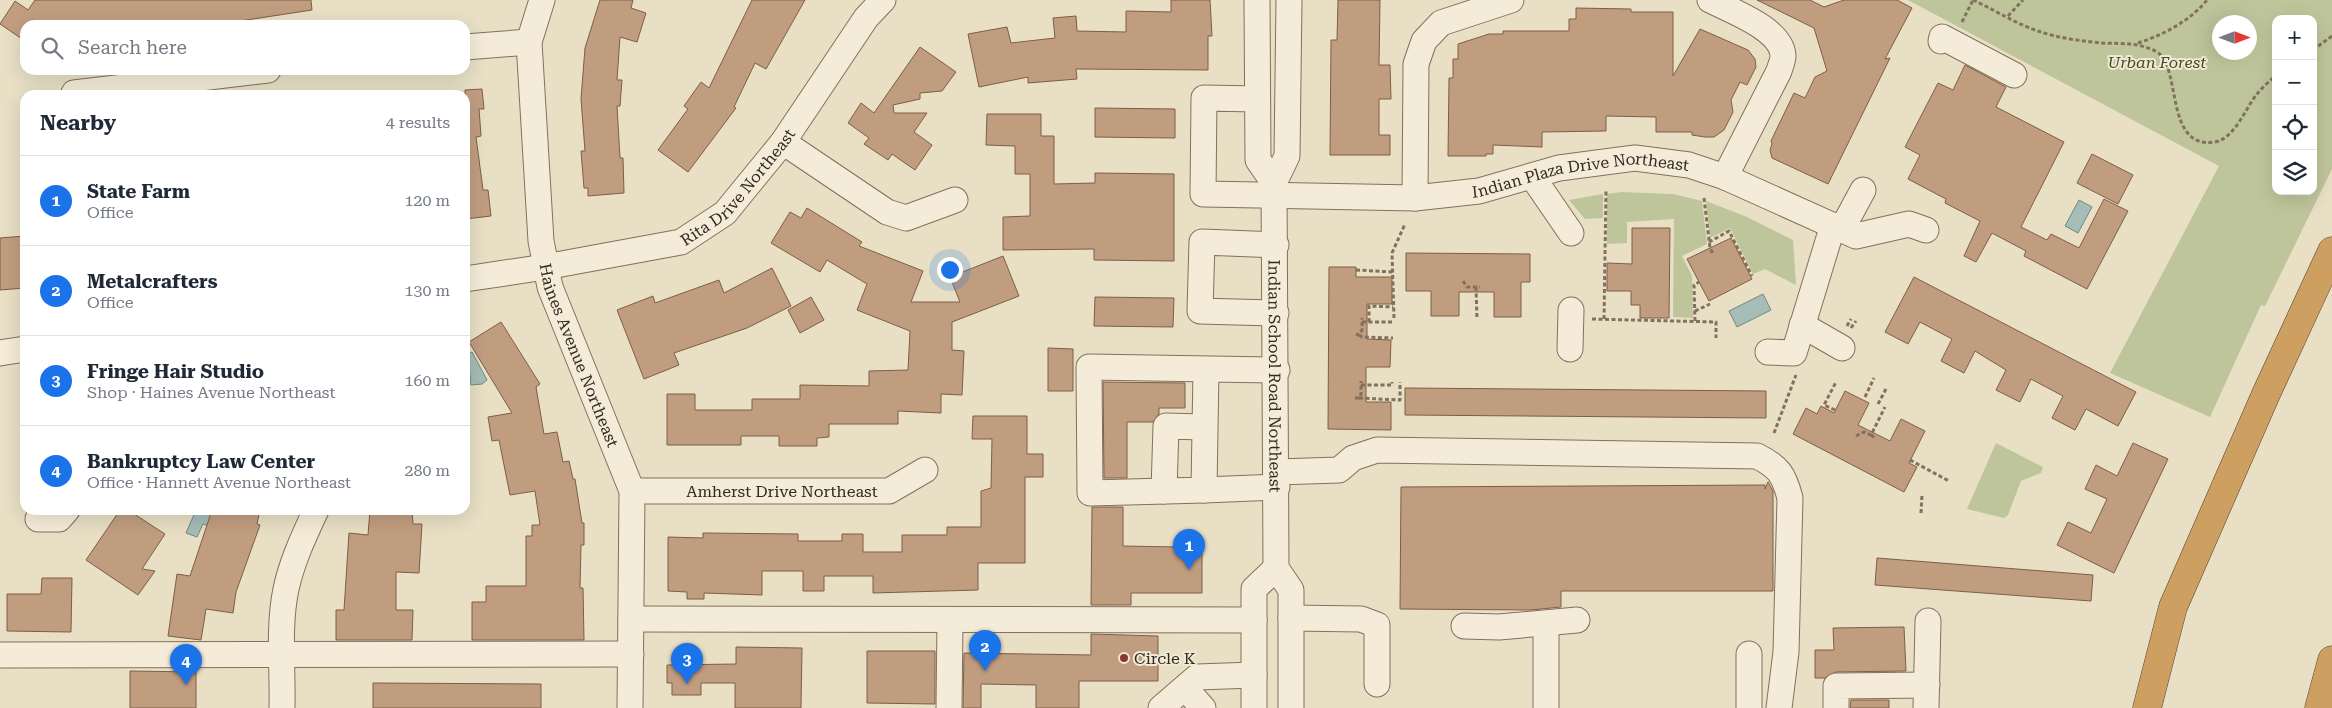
<!DOCTYPE html>
<html lang="en">
<head>
<meta charset="utf-8">
<style>
	:root { --surface:#fff; --page:#f2f2f3; --text:#1f2937; --muted:#747a83; --line:#e0e1e3; --accent:#1a73e8 }
	body { margin:0; font-family:"Roboto Serif",serif; background:var(--page); color:var(--text) }
	.controls { position:absolute; right:15px; top:15px; display:grid; overflow:hidden; border-radius:10px; box-shadow:0 5px 20px #0002 }
	.controls button { width:45px; height:45px; display:grid; place-items:center; padding:0; border:0; border-bottom:1px solid var(--line); background:var(--surface); color:var(--text); font:25px sans-serif }
	.compass { position:absolute; left:2212px; top:15px; width:45px; height:45px; border-radius:50%; background:var(--surface); box-shadow:0 5px 20px #0002; rotate:90deg }
	.you { position:absolute; left:949px; top:269px; width:18px; height:18px; margin:-12px; border:4px solid #fff; border-radius:50%; background:#1a73e8; box-shadow:0 0 0 8px #1a73e833 }
	.badge { display:grid; place-items:center; width:32px; height:32px; border-radius:50%; background:var(--accent); color:#fff; font-size:16px; font-weight:700 }
	.pin { position:absolute; translate:-50% -41px; filter:drop-shadow(0 1px 2px #0008) }
	.pin::after { content:''; position:absolute; top:26px; width:18px; height:15px; background:inherit; clip-path:polygon(0 0,100% 0,50% 100%) }
	.list { margin:0; padding:0; list-style:none }
	h2 { display:flex; justify-content:space-between; align-items:center; height:65px; margin:0; padding:0 20px; font-size:21px }
	h2 small { font-size:16px; font-weight:400; color:var(--muted) }
	.list li { display:grid; grid-template-columns:32px 1fr auto; gap:15px; align-items:center; box-sizing:border-box; height:90px; padding:0 20px; border-top:1px solid var(--line) }
	.list b { display:block; font-size:19px; white-space:nowrap }
	.list p { margin:0; font-size:16px; white-space:nowrap; color:var(--muted) }
	.list em { font-size:16px; font-style:normal; color:var(--muted) }
	.icon { flex:none; width:28px; height:28px; fill:none; stroke:currentColor; stroke-width:2; stroke-linecap:round; stroke-linejoin:round }
	.map { position:relative; flex:none; width:2332px; height:708px; overflow:hidden }
	.search { position:absolute; background:var(--surface); box-shadow:0 5px 20px #0002; left:20px; top:20px; width:450px; height:55px; display:flex; align-items:center; gap:12px; box-sizing:border-box; padding:0 18px; border-radius:15px; color:var(--muted); font-size:19px }
	.panel { position:absolute; background:var(--surface); box-shadow:0 5px 20px #0002; left:20px; top:90px; width:450px; height:425px; border-radius:15px }
	.map>svg:first-child { display:block }
</style>
</head>
<body>
<div class="map">
<svg width="2332" height="708" viewBox="0 0 2332 708">
	<rect width="100%" height="100%" fill="#e8dfc5"/>
	<g fill="#bfc59b" fill-rule="evenodd">
		<path d="M1908 0H2332V169L2265 306 2261 305 2210 417 2110 373 2219 166ZM2276 19H2313V191H2276ZM2250 22V52H2220V22Z"/>
		<polygon points="1621,192 1673,194 1702,201 1707,244 1682,256 1692,276 1693,318 1673,317 1674,219 1627,222 1627,243 1607,244 1607,194"/>
		<polygon points="1603,194 1603,218 1585,219 1569,200"/>
		<polygon points="1706,201 1747,217 1793,240 1796,285 1765,269 1753,274 1730,228 1710,238"/>
		<polygon points="1996,443 2043,467 2041,473 2021,481 2008,515 2004,518 1967,509"/>
	</g>
	<g fill="#a6bcb6" stroke="#6e8983">
		<polygon points="2079,200 2092,207 2078,233 2065,226"/>
		<polygon points="1763,294 1771,310 1737,327 1729,311"/>
		<polygon points="472,352 487,380 482,384 471,385 468,354"/>
		<polygon points="196,510 214,510 212,527 203,524 197,537 186,533"/>
	</g>
	<g fill="#c19d80" stroke="#7d5e47">
		<polygon points="35,0 311,0 312,10 214,25 25,25 25,41 0,24 15,1 28,10"/>
		<polygon points="600,0 633,0 631,8 646,13 637,42 620,37 617,80 622,80 620,106 617,106 620,158 623,158 624,193 588,196 588,188 584,188 581,151 585,151 581,99 585,48"/>
		<polygon points="752,0 805,0 766,69 755,63 734,107 736,108 688,172 658,150 688,109 684,106 701,82 709,88"/>
		<polygon points="1171,0 1210,0 1212,36 1208,36 1208,70 1076,69 1077,79 1028,83 1028,77 979,87 968,34 1007,27 1011,43 1055,38 1053,18 1076,16 1077,31 1126,32 1126,11 1171,12"/>
		<polygon points="1338,0 1380,0 1379,65 1390,65 1391,99 1379,99 1379,135 1390,135 1390,155 1330,155 1331,40 1337,40"/>
		<polygon points="1757,0 1810,0 1824,7 1844,0 1897,0 1912,8 1885,59 1890,58 1828,184 1772,158 1770,150 1772,144 1771,141 1794,93 1805,98 1815,77 1827,71 1814,28"/>
		<polygon points="1576,8 1631,9 1631,12 1673,12 1673,76 1700,29 1748,50 1755,59 1756,67 1747,85 1740,82 1731,100 1733,112 1724,130 1714,137 1705,137 1692,135 1692,132 1656,132 1656,117 1606,116 1606,131 1542,132 1542,147 1493,145 1493,154 1486,154 1486,156 1448,156 1449,78 1453,78 1453,59 1458,59 1458,44 1489,34 1503,34 1503,31 1569,31 1569,19 1576,19"/>
		<polygon points="920,47 956,72 942,91 920,93 920,99 893,105 894,113 927,113 914,132 932,145 915,170 892,154 888,160 864,144 869,138 848,123 861,103 874,113"/>
		<polygon points="1965,65 2006,87 1996,107 2064,142 2021,227 2047,240 2051,234 2079,248 2104,199 2128,211 2087,289 2024,256 2026,251 1992,233 1976,262 1964,256 1980,221 1945,203 1946,199 1908,179 1920,155 1905,147 1938,83 1953,90"/>
		<polygon points="482,89 484,109 479,109 481,136 476,137 483,190 488,190 491,216 465,219 465,90"/>
		<polygon points="1095,108 1175,109 1175,138 1095,137"/>
		<polygon points="987,114 1041,114 1041,136 1054,136 1054,184 1095,183 1095,173 1174,174 1174,261 1094,260 1094,249 1003,250 1003,217 1030,216 1030,174 1015,174 1015,146 986,145"/>
		<polygon points="2092,154 2133,175 2118,204 2077,183"/>
		<polygon points="807,208 862,242 859,246 923,271 911,302 960,302 950,277 1003,256 1019,296 952,322 952,350 964,351 962,395 941,394 941,413 898,411 898,424 829,424 829,437 817,438 817,446 779,446 779,436 741,436 741,445 667,445 667,394 695,394 695,410 752,410 752,399 800,399 800,385 869,386 869,371 908,370 910,331 857,310 867,284 827,260 820,272 771,243 790,212 801,218"/>
		<polygon points="1632,228 1670,228 1669,318 1640,318 1640,305 1631,305 1631,291 1607,291 1607,263 1632,264"/>
		<polygon points="25,236 25,288 0,290 0,238"/>
		<polygon points="1731,238 1752,279 1709,301 1687,259"/>
		<polygon points="1406,253 1530,254 1530,282 1521,282 1521,317 1494,317 1494,292 1459,292 1459,316 1431,316 1431,291 1406,291"/>
		<polygon points="1329,267 1356,267 1356,277 1392,277 1392,304 1367,304 1367,339 1391,340 1390,367 1366,367 1366,402 1391,402 1391,430 1328,429"/>
		<polygon points="772,268 791,306 747,328 674,353 679,365 644,379 617,310 653,296 655,303 719,280 724,293"/>
		<polygon points="1914,277 2136,392 2118,426 2086,409 2075,430 2052,418 2063,396 2031,379 2020,402 1996,390 2006,370 1975,351 1964,373 1941,361 1952,339 1920,322 1908,344 1885,332"/>
		<polygon points="811,297 824,320 800,333 788,310"/>
		<polygon points="1095,297 1174,298 1173,327 1094,326"/>
		<polygon points="501,322 540,384 536,387 544,434 557,432 563,462 569,461 573,479 575,479 582,523 584,523 584,545 581,545 580,588 583,588 584,640 472,640 472,602 486,602 486,586 526,586 526,536 532,536 532,525 540,525 535,491 510,495 499,440 492,441 488,417 512,413 469,342"/>
		<polygon points="1048,348 1073,349 1073,391 1048,391"/>
		<polygon points="1103,382 1185,383 1185,408 1159,408 1159,414 1153,422 1127,422 1127,478 1104,478"/>
		<polygon points="1405,388 1766,391 1766,418 1405,415"/>
		<polygon points="1845,391 1869,403 1858,425 1890,441 1901,419 1925,431 1909,463 1917,467 1904,492 1793,434 1806,408 1817,414 1821,406 1834,413"/>
		<polygon points="973,416 1027,416 1027,454 1043,454 1043,477 1025,477 1025,563 978,563 978,590 873,593 873,576 824,576 824,591 803,591 803,571 762,571 762,595 704,593 704,599 687,599 687,592 668,591 668,537 703,538 703,533 798,534 798,541 842,541 842,534 863,534 863,552 902,552 902,535 947,535 947,527 981,527 981,491 991,488 992,439 972,439"/>
		<polygon points="2133,443 2168,459 2114,573 2057,545 2068,522 2091,533 2107,499 2085,489 2096,465 2117,476"/>
		<polygon points="1768,482 1773,491 1773,591 1561,591 1561,607 1531,610 1400,609 1401,487 1765,485 1765,489"/>
		<polygon points="1092,507 1123,507 1123,546 1179,547 1180,549 1202,550 1202,593 1131,593 1131,605 1091,605"/>
		<polygon points="120,510 128,510 165,534 142,569 155,571 138,595 86,560"/>
		<polygon points="212,510 260,510 257,524 260,525 236,592 233,613 206,609 201,640 168,636 177,574 190,576"/>
		<polygon points="370,510 412,510 413,524 422,524 419,573 396,572 396,610 413,610 412,640 336,640 336,610 344,610 349,533 368,535"/>
		<polygon points="1877,558 2093,575 2091,601 1875,585"/>
		<polygon points="42,578 72,578 71,632 7,631 7,594 41,594"/>
		<polygon points="1904,627 1906,671 1836,672 1825,678 1815,678 1815,650 1834,650 1833,628"/>
		<polygon points="1091,634 1158,636 1158,681 1079,681 1079,708 1036,708 1036,685 981,684 981,708 963,708 964,653 1091,655"/>
		<polygon points="736,647 802,648 801,708 735,708 735,683 701,683 701,695 672,695 672,683 667,683 667,665 736,664"/>
		<polygon points="867,651 935,651 935,704 867,703"/>
		<polygon points="130,671 196,672 196,708 130,708"/>
		<polygon points="373,683 541,684 541,708 373,708"/>
		<polygon points="1851,700 1889,700 1889,708 1850,708"/>
	</g>
	<g fill="none" stroke-linecap="round" stroke-linejoin="round">
		<g stroke="#81715e" stroke-width="27">
			<g id="minor">
				<path id="s1" d="M542 0 529 42 541 241 550 287 632 491 630 708"/>
				<polyline points="1257,0 1258,160 1274,183"/>
				<path id="s2" d="M1289 0 1287 156 1274 183 1276 568 1291 590V708"/>
				<path d="M1710 0C1731 11 1782 29 1783 56 1783 61 1780 67 1779 71L1725 177"/>
				<polyline points="1941,41 1942,37 2014,75"/>
				<polyline points="465,47 529,42"/>
				<polyline points="74,93 268,70"/>
				<path id="s3" d="M1257 99 1204 98 1203 194 1415 198 1479 191 1559 168 1635 158 1689 165 1725 177 1856 236 1909 224 1926 230"/>
				<polyline points="783,142 887,212 906,218 955,200"/>
				<polyline points="1532,176 1571,233"/>
				<polyline points="1415,198 1416,64 1424,41 1441,23 1511,0"/>
				<polyline points="1842,229 1863,190"/>
				<polyline points="1276,245 1202,242 1200,311 1276,313"/>
				<path id="s4" d="M465 279 545 267 681 242 725 213 783 142 866 18 883 0"/>
				<polyline points="1802,325 1842,348"/>
				<polyline points="1570,349 1571,310"/>
				<polyline points="1768,352 1794,353 1833,225"/>
				<polyline points="0,353 25,349"/>
				<polyline points="1206,369 1204,490 1090,493 1089,367 1277,370"/>
				<path d="M1277 472 1339 470 1353 458 1377 450 1757 456C1779 467 1784 475 1790 498L1786 652 1779 708"/>
				<polyline points="1204,490 1277,487"/>
				<path id="s5" d="M632 491H889L925 470"/>
				<polyline points="1164,491 1166,426 1204,427"/>
				<polyline points="38,519 59,519 67,510"/>
				<polyline points="1291,618 1361,619 1377,625 1377,684"/>
				<polyline points="631,619 1254,620"/>
				<polyline points="1546,624 1546,708"/>
				<polyline points="1464,626 1499,627 1577,620"/>
				<polyline points="1749,654 1749,708"/>
				<polyline points="0,655 631,654"/>
				<polyline points="1185,688 1203,708"/>
				<path d="M282 708C283 669 278 627 286 589 292 561 304 536 316 510"/>
				<polyline points="949,708 950,620"/>
				<polyline points="1161,708 1197,677 1254,675"/>
				<polyline points="1254,708 1254,589 1276,568"/>
				<polyline points="1836,708 1836,686 1927,685"/>
				<polyline points="1926,708 1928,621"/>
			</g>
		</g>
		<g stroke="#4f4031" stroke-width="29">
			<g id="highway">
				<polyline points="2147,708 2173,607 2266,394 2332,251"/>
				<polyline points="2319,708 2332,660"/>
			</g>
		</g>
		<g stroke="#81715e" stroke-width="3" stroke-dasharray="4 2.5" stroke-linecap="butt">
			<path d="M1973 0C1995 10 2016 24 2038 31 2057 38 2082 41 2102 43 2122 44 2139 42 2157 52 2182 67 2164 150 2215 142 2235 138 2245 109 2257 94 2262 88 2269 81 2276 76"/>
			<polyline points="2008,16 2023,0"/>
			<polyline points="1962,22 1973,0"/>
			<path d="M2138 43C2163 35 2190 21 2207 0"/>
			<polyline points="2313,50 2332,36"/>
			<polyline points="1704,198 1710,248 1713,254"/>
			<polyline points="1709,242 1729,231 1752,276"/>
			<polyline points="1356,270 1393,272"/>
			<polyline points="1463,281 1467,287 1480,287"/>
			<polyline points="1476,287 1477,319"/>
			<polyline points="1695,311 1710,304"/>
			<polyline points="1394,318 1392,253 1405,224"/>
			<polyline points="1592,319 1716,322 1716,338"/>
			<polyline points="1604,319 1606,191"/>
			<polyline points="1695,321 1694,285 1699,282"/>
			<polyline points="1362,322 1394,322"/>
			<polyline points="1369,322 1369,306 1393,307"/>
			<polyline points="1847,326 1851,319"/>
			<polyline points="1851,328 1856,321"/>
			<polyline points="1356,334 1359,335 1362,330 1362,318"/>
			<polyline points="1359,335 1362,337 1393,338"/>
			<polyline points="1361,385 1392,385 1392,382"/>
			<polyline points="1865,397 1874,378"/>
			<polyline points="1355,398 1359,398 1361,394 1361,381"/>
			<polyline points="1359,398 1400,400 1400,382"/>
			<polyline points="1878,404 1886,389"/>
			<polyline points="1835,410 1824,405 1836,382"/>
			<polyline points="1774,433 1796,375"/>
			<polyline points="1871,435 1875,438"/>
			<polyline points="1856,436 1864,432 1871,435 1885,407"/>
			<polyline points="1910,460 1949,481"/>
			<polyline points="1921,513 1922,495"/>
		</g>
		<use href="#minor" stroke="#f4ecd8" stroke-width="25"/>
		<use href="#highway" stroke="#cda061" stroke-width="28"/>
	</g>
	<circle fill="#883735" stroke="#f0e9d4" stroke-width="2" cx="1124" cy="658" r="5"/>
	<g text-anchor="middle" dominant-baseline="central" stroke-width="4" stroke-linejoin="round" paint-order="stroke">
		<g font-size="16" font-style="italic" fill="#434d29" stroke="#f0e9d4">
			<text x="2157" y="62">Urban Forest</text>
		</g>
		<g font-size="16" fill="#332920" stroke="#f0e9d4">
			<text stroke="none"><textPath href="#s3" startOffset="529">Indian Plaza Drive Northeast</textPath></text>
			<text stroke="none"><textPath href="#s4" startOffset="299">Rita Drive Northeast</textPath></text>
			<text stroke="none"><textPath href="#s1" startOffset="364">Haines Avenue Northeast</textPath></text>
			<text stroke="none"><textPath href="#s2" startOffset="379">Indian School Road Northeast</textPath></text>
			<text stroke="none"><textPath href="#s5" startOffset="150">Amherst Drive Northeast</textPath></text>
		</g>
		<g font-size="16" fill="#332920" stroke="#f0e9d4" text-anchor="start">
			<text x="1134" y="658">Circle K</text>
		</g>
	</g>
</svg>
<div class="controls">
<button>+</button>
<button>−</button>
<button><svg class="icon" aria-label="locate" viewBox="0 0 24 24"><circle cx="12" cy="12" r="6"/><path d="M12 2v4M12 18v4M2 12h4M18 12h4"/></svg></button>
<button><svg class="icon" aria-label="layers" viewBox="0 0 24 24"><path d="M12 4l9 5-9 5-9-5zM3 14l9 5 9-5"/></svg></button>
</div>
<svg class="compass" viewBox="-18 -18 36 36"><path d="M0-13l5 13h-10z" fill="#e53935"/><path d="M0 13l5-13h-10z" fill="#747a83"/></svg>
<div class="you"></div>
<div class="pin badge" style="left:1189px;top:570px">1</div>
<div class="pin badge" style="left:985px;top:671px">2</div>
<div class="pin badge" style="left:687px;top:684px">3</div>
<div class="pin badge" style="left:186px;top:685px">4</div>
<div class="search"><svg class="icon" aria-label="search" viewBox="0 0 24 24"><circle cx="10" cy="10" r="6"/><path d="M15 15l6 6"/></svg>Search here</div>
<section class="panel">
<h2>Nearby<small>4 results</small></h2>
<ul class="list">
<li><span class="badge">1</span><div><b>State Farm</b><p>Office</p></div><em>120 m</em></li>
<li><span class="badge">2</span><div><b>Metalcrafters</b><p>Office</p></div><em>130 m</em></li>
<li><span class="badge">3</span><div><b>Fringe Hair Studio</b><p>Shop · Haines Avenue Northeast</p></div><em>160 m</em></li>
<li><span class="badge">4</span><div><b>Bankruptcy Law Center</b><p>Office · Hannett Avenue Northeast</p></div><em>280 m</em></li>
</ul>
</section>
</div>
</body>
</html>
